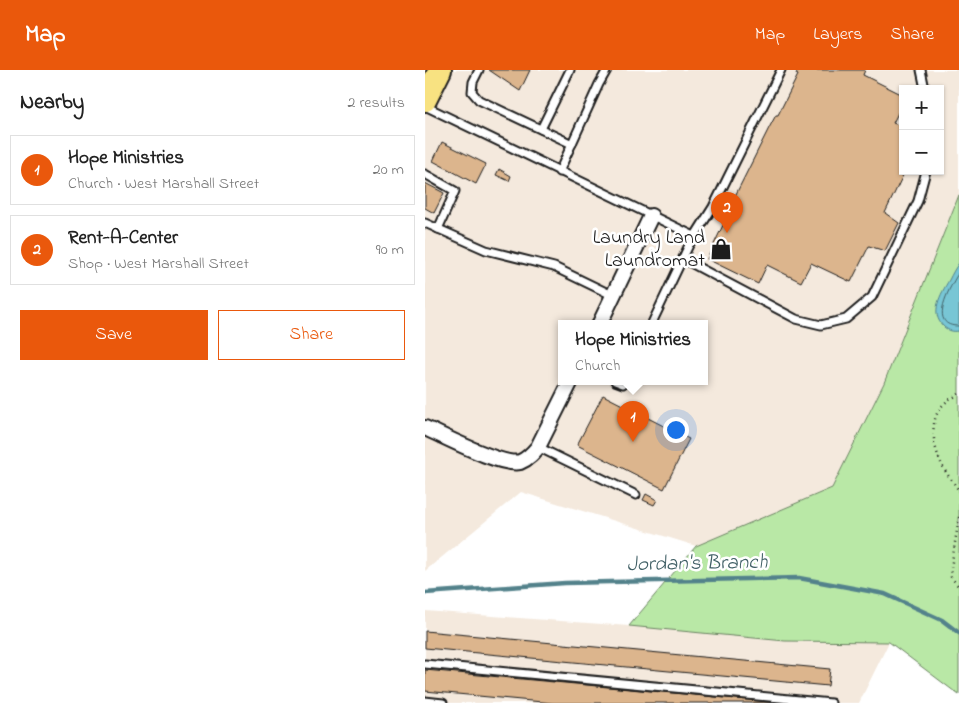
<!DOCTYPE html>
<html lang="en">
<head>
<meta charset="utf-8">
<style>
	:root { --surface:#fff; --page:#f6f6f6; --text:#222; --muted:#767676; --line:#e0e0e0; --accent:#ea580c }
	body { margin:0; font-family:"Indie Flower",sans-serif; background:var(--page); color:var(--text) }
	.controls { position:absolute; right:15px; top:15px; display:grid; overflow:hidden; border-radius:0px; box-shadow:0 1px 4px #0004 }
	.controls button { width:45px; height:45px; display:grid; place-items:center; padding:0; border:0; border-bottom:1px solid var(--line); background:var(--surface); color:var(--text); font:25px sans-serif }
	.you { position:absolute; left:250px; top:359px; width:18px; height:18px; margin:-12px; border:4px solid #fff; border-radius:50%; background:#1a73e8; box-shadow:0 0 0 8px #1a73e833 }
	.badge { display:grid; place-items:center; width:32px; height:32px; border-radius:50%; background:var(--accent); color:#fff; font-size:16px; font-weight:700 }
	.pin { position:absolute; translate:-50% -41px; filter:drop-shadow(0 1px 2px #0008) }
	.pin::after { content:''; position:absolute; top:26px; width:18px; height:15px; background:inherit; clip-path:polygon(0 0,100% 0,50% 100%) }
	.popup { position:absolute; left:133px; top:250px; width:150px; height:65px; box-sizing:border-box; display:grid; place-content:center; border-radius:0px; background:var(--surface); filter:drop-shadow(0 1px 4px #0005); font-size:16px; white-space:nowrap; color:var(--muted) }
	.popup b { font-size:19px; color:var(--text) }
	.popup::after { content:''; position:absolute; left:50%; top:100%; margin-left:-10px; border:10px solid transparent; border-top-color:var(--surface) }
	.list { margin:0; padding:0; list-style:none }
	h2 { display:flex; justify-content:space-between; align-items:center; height:65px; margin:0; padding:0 20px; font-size:21px }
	h2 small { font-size:16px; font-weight:400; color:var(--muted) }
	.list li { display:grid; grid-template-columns:32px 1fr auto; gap:15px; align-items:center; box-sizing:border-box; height:70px; margin:0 10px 10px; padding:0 10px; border:1px solid var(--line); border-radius:0px }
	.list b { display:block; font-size:19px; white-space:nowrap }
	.list p { margin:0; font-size:16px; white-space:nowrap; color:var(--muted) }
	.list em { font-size:16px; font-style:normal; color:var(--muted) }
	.actions { display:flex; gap:10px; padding:15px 20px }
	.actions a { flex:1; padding:11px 0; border:1px solid var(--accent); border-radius:0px; text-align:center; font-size:18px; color:var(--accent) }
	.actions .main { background:var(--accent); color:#fff }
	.map { position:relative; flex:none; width:534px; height:633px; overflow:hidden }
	header { display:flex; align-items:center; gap:30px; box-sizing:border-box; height:70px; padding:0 25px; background:var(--accent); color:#fff }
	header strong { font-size:24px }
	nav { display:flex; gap:28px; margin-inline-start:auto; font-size:18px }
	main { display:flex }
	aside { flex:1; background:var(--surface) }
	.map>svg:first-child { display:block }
</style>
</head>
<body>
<header>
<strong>Map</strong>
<nav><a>Map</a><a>Layers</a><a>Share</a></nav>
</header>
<main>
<aside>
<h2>Nearby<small>2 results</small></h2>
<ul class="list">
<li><span class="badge">1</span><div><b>Hope Ministries</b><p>Church · West Marshall Street</p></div><em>20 m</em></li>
<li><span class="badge">2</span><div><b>Rent-A-Center</b><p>Shop · West Marshall Street</p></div><em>90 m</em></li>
</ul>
<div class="actions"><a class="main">Save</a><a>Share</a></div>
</aside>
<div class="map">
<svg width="534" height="633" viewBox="0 0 534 633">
	<rect width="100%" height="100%" fill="#fff"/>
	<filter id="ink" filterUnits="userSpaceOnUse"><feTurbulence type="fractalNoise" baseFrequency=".02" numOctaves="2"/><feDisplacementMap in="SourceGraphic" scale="10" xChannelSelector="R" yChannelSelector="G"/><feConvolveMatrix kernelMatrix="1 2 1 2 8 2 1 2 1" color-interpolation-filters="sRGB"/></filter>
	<g filter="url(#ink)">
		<g fill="#f4e9dd" fill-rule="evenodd">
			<path d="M0 0H534V125L459 313 407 418 271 476 96 422 0 501ZM478 19H515V101H478ZM137 253H279V311H137Z"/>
			<polygon points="0,541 204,556 360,571 464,572 434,633 0,633"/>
		</g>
		<polygon fill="#b9e8a6" stroke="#6a8261" points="534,125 534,625 464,572 360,571 204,556 271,476 407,418 459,313"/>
		<path fill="#78c6d5" stroke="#53828b" d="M534 193V261C528 262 524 261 519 257 504 243 516 224 524 210 527 204 530 198 534 193Z"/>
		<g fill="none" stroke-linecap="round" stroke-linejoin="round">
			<path stroke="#416066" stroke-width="1" d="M534 202C527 214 500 257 534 256"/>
			<polyline stroke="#53828b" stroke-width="4.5" points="0,523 140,513 374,508 460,524 517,550 534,563"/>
		</g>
		<g fill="#dcb58d" stroke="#1c1c1c">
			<polygon points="64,0 105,0 95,21"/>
			<polygon points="373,0 440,0 438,5 478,25 478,33 468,53 478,57 478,101 480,101 460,143 474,153 460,181 444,176 426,212 386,193 376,212 342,195 333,214 282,189 300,151 304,138 344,58 351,45 353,45 373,5 371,4"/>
			<polygon points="17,72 61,94 51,114 8,91"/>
			<polygon points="74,99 86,106 84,111 71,105"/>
			<polygon points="0,113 19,123 9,143 0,138"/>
			<polygon points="178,325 264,369 239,419 152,375"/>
			<polygon points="221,424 232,430 229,435 218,430"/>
			<polygon points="0,561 405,599 403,616 0,578"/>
			<polygon points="0,600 355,633 128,633 0,621"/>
		</g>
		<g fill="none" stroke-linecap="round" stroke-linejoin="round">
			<g stroke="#1c1c1c" stroke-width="11">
				<g id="lane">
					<polyline points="54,0 48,12 47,22 54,30 147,74"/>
					<polyline points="496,0 500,19"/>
					<polyline points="0,36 269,166"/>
					<polyline points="116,59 145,0"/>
					<polyline points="134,102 174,14 182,0"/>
					<polyline points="0,104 30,121 13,159"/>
					<polyline points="0,153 61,180 129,197 189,226"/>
					<polyline points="258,189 371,249 396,255 421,249 447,227 493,131 501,101"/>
					<polyline points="227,253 264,175 288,137 356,0"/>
					<polyline points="190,311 198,314 199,311"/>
					<polyline points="113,377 211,425"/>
					<polyline points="0,594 406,633"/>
					<polyline points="0,631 18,633"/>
				</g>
			</g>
			<g stroke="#1c1c1c" stroke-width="18">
				<g id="street">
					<polyline points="175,253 226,146"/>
					<path d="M0 358C19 366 77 397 95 392 103 389 108 383 113 377L146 311"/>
				</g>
			</g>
			<g stroke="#1c1c1c" stroke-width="26">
				<polyline id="primary" points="0,30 15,0"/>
			</g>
			<g stroke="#1c1c1c" stroke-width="2.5" stroke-dasharray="1 4" stroke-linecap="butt">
				<path d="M534 324C530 327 524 329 521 332 502 348 508 376 517 395 521 404 529 412 534 421"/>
				<polyline points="534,447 526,498 526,507 534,517"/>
			</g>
			<use href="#lane" stroke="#fff" stroke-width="7"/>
			<use href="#street" stroke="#fff" stroke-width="14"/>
			<use href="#primary" stroke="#f8e281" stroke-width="22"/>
		</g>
	</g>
	<defs>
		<g id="shop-bare" transform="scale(1.725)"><path d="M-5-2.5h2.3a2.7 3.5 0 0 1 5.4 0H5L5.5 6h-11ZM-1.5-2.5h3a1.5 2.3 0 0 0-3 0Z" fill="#1c1c1c" stroke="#fff" stroke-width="2.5" paint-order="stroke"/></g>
	</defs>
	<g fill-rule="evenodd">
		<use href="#shop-bare" x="296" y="179"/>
	</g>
	<g text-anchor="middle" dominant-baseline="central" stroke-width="5" stroke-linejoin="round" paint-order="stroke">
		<g font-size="20" fill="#1c1c1c" stroke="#fff" text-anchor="end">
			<text x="280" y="168">Laundry Land<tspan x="280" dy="23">Laundromat</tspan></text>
		</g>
		<g font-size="21" font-style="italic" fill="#416066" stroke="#fff">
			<text transform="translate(272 494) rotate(-1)">Jordan's Branch</text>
		</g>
	</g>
</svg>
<div class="controls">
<button>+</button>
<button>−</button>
</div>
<div class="you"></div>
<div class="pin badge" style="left:208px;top:372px">1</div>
<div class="popup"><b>Hope Ministries</b>Church</div>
<div class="pin badge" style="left:302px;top:163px">2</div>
</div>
</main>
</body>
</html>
